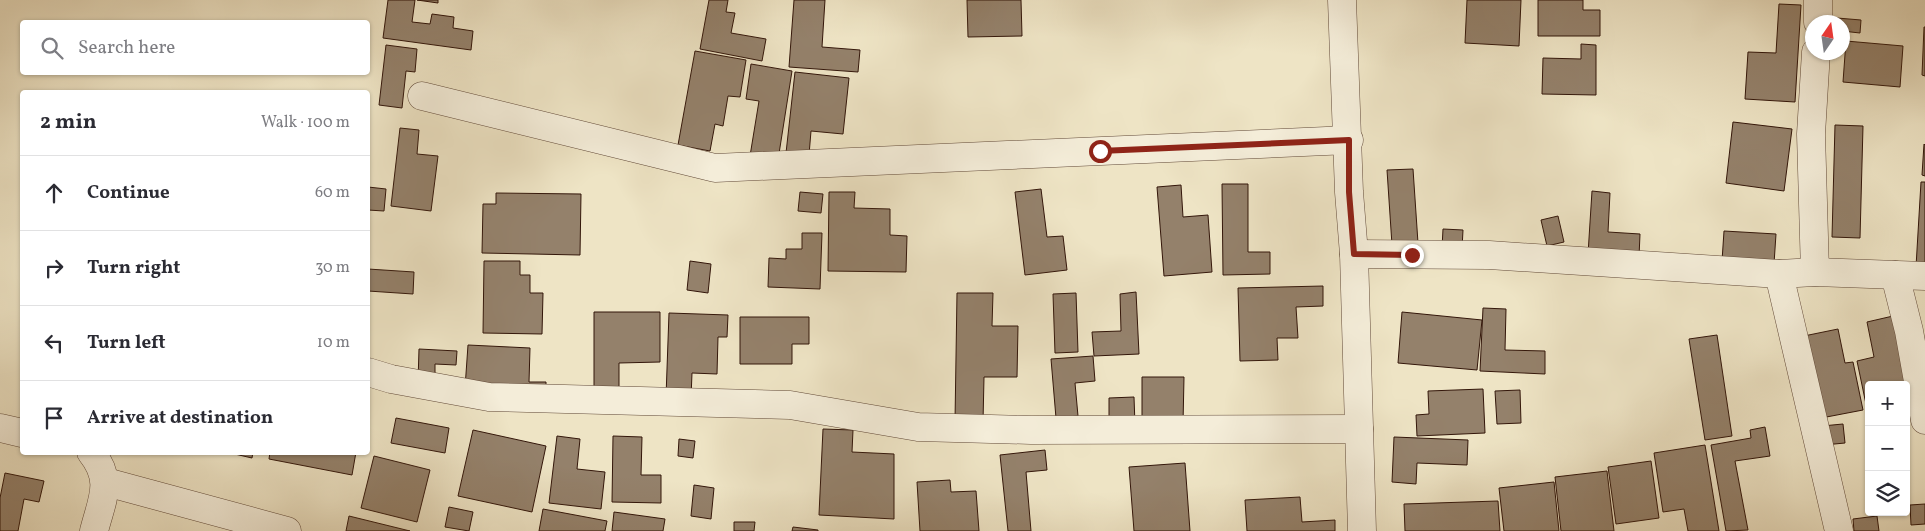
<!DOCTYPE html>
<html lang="en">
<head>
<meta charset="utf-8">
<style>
	:root { --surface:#fff; --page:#f2f2f3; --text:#2b2b33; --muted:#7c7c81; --line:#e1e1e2 }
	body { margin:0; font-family:Vollkorn,serif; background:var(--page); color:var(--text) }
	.controls { position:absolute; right:15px; bottom:15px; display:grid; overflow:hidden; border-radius:5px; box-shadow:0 1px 4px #0004 }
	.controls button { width:45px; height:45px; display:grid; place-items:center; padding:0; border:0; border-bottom:1px solid var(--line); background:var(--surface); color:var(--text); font:25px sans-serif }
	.compass { position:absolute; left:1805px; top:15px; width:45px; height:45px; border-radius:50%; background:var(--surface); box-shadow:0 1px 4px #0004; rotate:13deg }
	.stop { position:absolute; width:15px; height:15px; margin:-11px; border:4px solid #8f2418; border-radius:50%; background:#fff }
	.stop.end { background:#8f2418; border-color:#fff; box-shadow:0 1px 5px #0008 }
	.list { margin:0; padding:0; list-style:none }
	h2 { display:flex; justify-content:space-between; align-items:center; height:65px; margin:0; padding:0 20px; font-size:21px }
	h2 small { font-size:16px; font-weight:400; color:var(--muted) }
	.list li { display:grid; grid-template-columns:32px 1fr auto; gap:15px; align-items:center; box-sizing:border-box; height:75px; padding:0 20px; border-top:1px solid var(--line) }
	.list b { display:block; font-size:19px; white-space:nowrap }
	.list em { font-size:16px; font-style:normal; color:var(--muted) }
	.icon { flex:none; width:28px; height:28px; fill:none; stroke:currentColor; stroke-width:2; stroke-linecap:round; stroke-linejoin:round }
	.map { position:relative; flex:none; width:1925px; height:531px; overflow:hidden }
	.search { position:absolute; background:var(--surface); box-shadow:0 1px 4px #0004; left:20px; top:20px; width:350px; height:55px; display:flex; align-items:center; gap:12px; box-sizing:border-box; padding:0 18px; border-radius:5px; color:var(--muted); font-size:19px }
	.panel { position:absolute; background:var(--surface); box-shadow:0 1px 4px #0004; left:20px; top:90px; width:350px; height:365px; border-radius:5px }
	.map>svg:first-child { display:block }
</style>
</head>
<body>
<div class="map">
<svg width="1925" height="531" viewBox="0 0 1925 531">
	<rect width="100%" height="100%" fill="#eee4c5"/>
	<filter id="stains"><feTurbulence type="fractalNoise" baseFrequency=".004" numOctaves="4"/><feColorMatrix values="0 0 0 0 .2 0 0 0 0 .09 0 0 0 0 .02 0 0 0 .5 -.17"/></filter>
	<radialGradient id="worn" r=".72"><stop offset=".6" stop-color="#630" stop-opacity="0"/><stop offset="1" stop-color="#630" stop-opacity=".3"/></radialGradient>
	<g fill="#94816b" stroke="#33160a">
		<polygon points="388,0 415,0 412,22 430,24 432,14 454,17 453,28 473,31 471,50 383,38"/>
		<polygon points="417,0 438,0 438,3"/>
		<polygon points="709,0 728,0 726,12 735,13 731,33 766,39 762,61 700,49"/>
		<polygon points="794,0 825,0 822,47 860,50 858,72 789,67"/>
		<polygon points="967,0 1021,0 1022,36 968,37"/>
		<polygon points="1467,0 1521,0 1519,46 1465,43"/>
		<polygon points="1538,0 1583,0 1583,10 1600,10 1600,36 1538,36"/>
		<polygon points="1779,4 1801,5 1795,102 1745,99 1748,52 1776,53"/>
		<polygon points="1837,18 1861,20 1860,33 1842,31 1842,22 1836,22"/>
		<polygon points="1924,27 1925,27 1925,76 1922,75"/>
		<polygon points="1846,41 1903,46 1900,87 1843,82"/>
		<polygon points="1581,44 1596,45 1596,95 1542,94 1543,58 1581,59"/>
		<polygon points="386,45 417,49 415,72 406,71 402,108 379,105"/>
		<polygon points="695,51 746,60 740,97 728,96 723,126 715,124 710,151 678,145"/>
		<polygon points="751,64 792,71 778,160 750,156 759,101 746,99"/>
		<polygon points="795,72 849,78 843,134 811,131 809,155 786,153"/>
		<polygon points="1733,122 1792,129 1784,191 1726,183"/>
		<polygon points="1835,125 1863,126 1860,238 1832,237"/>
		<polygon points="400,128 419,130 417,154 438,156 431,211 391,206"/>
		<polygon points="1924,144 1925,145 1925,176 1922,175"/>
		<polygon points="1413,169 1418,243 1392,245 1387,170"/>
		<polygon points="1921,182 1925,182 1925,268 1916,267"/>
		<polygon points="1222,184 1248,184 1248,252 1270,252 1270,274 1223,275"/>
		<polygon points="1181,185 1183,217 1208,215 1212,272 1164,276 1157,187"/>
		<polygon points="368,187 386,189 384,211 368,210"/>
		<polygon points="1041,189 1047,237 1063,236 1067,270 1025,275 1015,192"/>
		<polygon points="1592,191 1610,193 1608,232 1640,234 1639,257 1588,254"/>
		<polygon points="800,192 823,194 821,213 798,211"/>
		<polygon points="829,192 855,192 854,208 890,209 890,235 907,236 906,272 828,271"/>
		<polygon points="496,193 581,194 580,255 482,253 483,204 496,204"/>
		<polygon points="1558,216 1564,242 1547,246 1541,220"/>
		<polygon points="1443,229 1463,230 1462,249 1442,248"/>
		<polygon points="1724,231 1776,234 1774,264 1722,261"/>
		<polygon points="802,233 822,233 820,289 768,287 769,258 786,259 786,249 802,249"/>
		<polygon points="484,261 520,261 520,275 530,275 530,293 543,293 542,334 483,333"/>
		<polygon points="690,261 711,264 708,293 687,290"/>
		<polygon points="368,269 414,272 413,294 368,291"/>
		<polygon points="1323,286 1323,306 1296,307 1298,338 1277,338 1278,360 1240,361 1238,288"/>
		<polygon points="1136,292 1139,354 1094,356 1092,332 1121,331 1120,294"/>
		<polygon points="957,293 993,293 992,326 1018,326 1017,377 984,377 983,422 955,421"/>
		<polygon points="1076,293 1078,352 1055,353 1053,294"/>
		<polygon points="1483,308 1506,309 1505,350 1545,351 1545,374 1480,371"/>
		<polygon points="594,312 660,312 660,362 619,363 619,399 594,398"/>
		<polygon points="1402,312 1482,320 1477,370 1398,363"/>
		<polygon points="669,313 728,315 727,337 718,337 717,374 692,373 691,398 666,397"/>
		<polygon points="1893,316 1910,400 1906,401 1906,385 1869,385 1867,409 1857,361 1874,357 1867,322"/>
		<polygon points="740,317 809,317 809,344 792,344 792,364 740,364"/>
		<polygon points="1838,329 1845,363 1853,362 1863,410 1816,419 1799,337"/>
		<polygon points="1717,335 1732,436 1705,440 1689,339"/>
		<polygon points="468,345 530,348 529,382 546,382 546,392 465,388"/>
		<polygon points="419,349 457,351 456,365 435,364 435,383 418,382"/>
		<polygon points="1093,356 1095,381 1075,383 1078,416 1056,418 1051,359"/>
		<polygon points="1142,377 1184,377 1183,424 1142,423"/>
		<polygon points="1483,389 1485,433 1417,436 1416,415 1429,414 1428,391"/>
		<polygon points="1520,390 1521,423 1497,424 1495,391"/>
		<polygon points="1134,397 1135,425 1109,425 1109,398"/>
		<polygon points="396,418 449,428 445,453 391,443"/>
		<polygon points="1843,424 1845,443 1824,445 1822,426"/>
		<polygon points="1765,427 1770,456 1735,461 1748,530 1726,531 1711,445 1751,438 1750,430"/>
		<polygon points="823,429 853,430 852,452 894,454 894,519 819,515"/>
		<polygon points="473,430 546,446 532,512 458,496"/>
		<polygon points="557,436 580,439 577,469 605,472 601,509 549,503"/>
		<polygon points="613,436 642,437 641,475 661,475 661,503 612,502"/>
		<polygon points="1394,437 1468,440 1467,465 1417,463 1416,484 1392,482"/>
		<polygon points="679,439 695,441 693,458 678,456"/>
		<polygon points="1705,445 1719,531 1688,531 1684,509 1663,512 1654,453"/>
		<polygon points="1045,450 1047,470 1026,472 1031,531 1008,531 1000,455"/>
		<polygon points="226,452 253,452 252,458"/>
		<polygon points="270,452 356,452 352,475 269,459"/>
		<polygon points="374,456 430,470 417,522 361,508"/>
		<polygon points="1651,461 1659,518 1616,524 1608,467"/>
		<polygon points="1185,463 1190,531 1134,531 1129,467"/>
		<polygon points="1607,471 1614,531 1561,531 1555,477"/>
		<polygon points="5,473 44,481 39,502 24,499 18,531 0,531 0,498"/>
		<polygon points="950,480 951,492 976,491 979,531 920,531 917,482"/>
		<polygon points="1554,482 1559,531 1504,531 1499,488"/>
		<polygon points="694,485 714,488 711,519 691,516"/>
		<polygon points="1300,497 1302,522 1335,520 1335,531 1247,531 1245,500"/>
		<polygon points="1498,501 1500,531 1405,531 1404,504"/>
		<polygon points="1925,504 1925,524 1911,525 1910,505"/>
		<polygon points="449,507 473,512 469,531 445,527"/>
		<polygon points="543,509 607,521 605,531 539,531"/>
		<polygon points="614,512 665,519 663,531 612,531"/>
		<polygon points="349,516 410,531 346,531"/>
		<polygon points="1877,516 1879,531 1854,531 1853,519"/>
		<polygon points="734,522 755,522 754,531 734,531"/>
		<polygon points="793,527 818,530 818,531 792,531"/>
	</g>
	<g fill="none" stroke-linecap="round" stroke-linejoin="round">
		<g stroke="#624a39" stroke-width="29">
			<g id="street">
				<polyline points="1342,0 1349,192 1354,254 1362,531"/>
				<polyline points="1818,22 1818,0"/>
				<polyline points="422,96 715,168 1349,140"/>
				<polyline points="1354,254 1489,255 1779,274 1815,272 1925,276"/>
				<polyline points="1815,272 1811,134 1816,52"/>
				<polyline points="1779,274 1839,531"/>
				<polyline points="1895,275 1909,331 1925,420"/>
				<polyline points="368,372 391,379 489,397 790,405 918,427 1031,430 1359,429"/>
				<polyline points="0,428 22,433"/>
				<path d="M91 452C114 481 102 499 94 531"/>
				<polyline points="106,482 287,531"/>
			</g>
		</g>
		<use href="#street" stroke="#f4edd9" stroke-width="28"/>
	</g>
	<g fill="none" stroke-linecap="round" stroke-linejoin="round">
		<polyline stroke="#8f2418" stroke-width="6" points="1100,151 1349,140 1349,192 1354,254 1412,255"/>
	</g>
	<rect width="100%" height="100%" filter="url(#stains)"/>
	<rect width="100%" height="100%" fill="url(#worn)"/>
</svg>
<div class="controls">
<button>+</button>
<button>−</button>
<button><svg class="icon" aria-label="layers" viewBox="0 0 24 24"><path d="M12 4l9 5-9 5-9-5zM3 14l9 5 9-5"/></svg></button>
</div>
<svg class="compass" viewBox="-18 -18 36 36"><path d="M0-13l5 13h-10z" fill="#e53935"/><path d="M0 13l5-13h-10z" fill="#7c7c81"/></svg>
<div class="stop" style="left:1100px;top:151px"></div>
<div class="stop end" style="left:1412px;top:255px"></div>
<div class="search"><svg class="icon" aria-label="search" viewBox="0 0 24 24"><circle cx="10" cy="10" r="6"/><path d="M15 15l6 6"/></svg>Search here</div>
<section class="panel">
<h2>2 min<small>Walk · 100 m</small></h2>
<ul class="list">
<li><svg class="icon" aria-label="ahead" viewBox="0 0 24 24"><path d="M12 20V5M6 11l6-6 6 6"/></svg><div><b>Continue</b></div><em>60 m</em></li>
<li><svg class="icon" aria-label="right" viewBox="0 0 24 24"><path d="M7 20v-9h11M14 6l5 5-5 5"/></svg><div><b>Turn right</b></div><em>30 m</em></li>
<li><svg class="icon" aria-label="left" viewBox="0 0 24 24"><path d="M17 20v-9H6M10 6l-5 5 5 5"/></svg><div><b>Turn left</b></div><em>10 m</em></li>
<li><svg class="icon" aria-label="arrive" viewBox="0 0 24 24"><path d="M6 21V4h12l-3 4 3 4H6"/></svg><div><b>Arrive at destination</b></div></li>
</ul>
</section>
</div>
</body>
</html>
